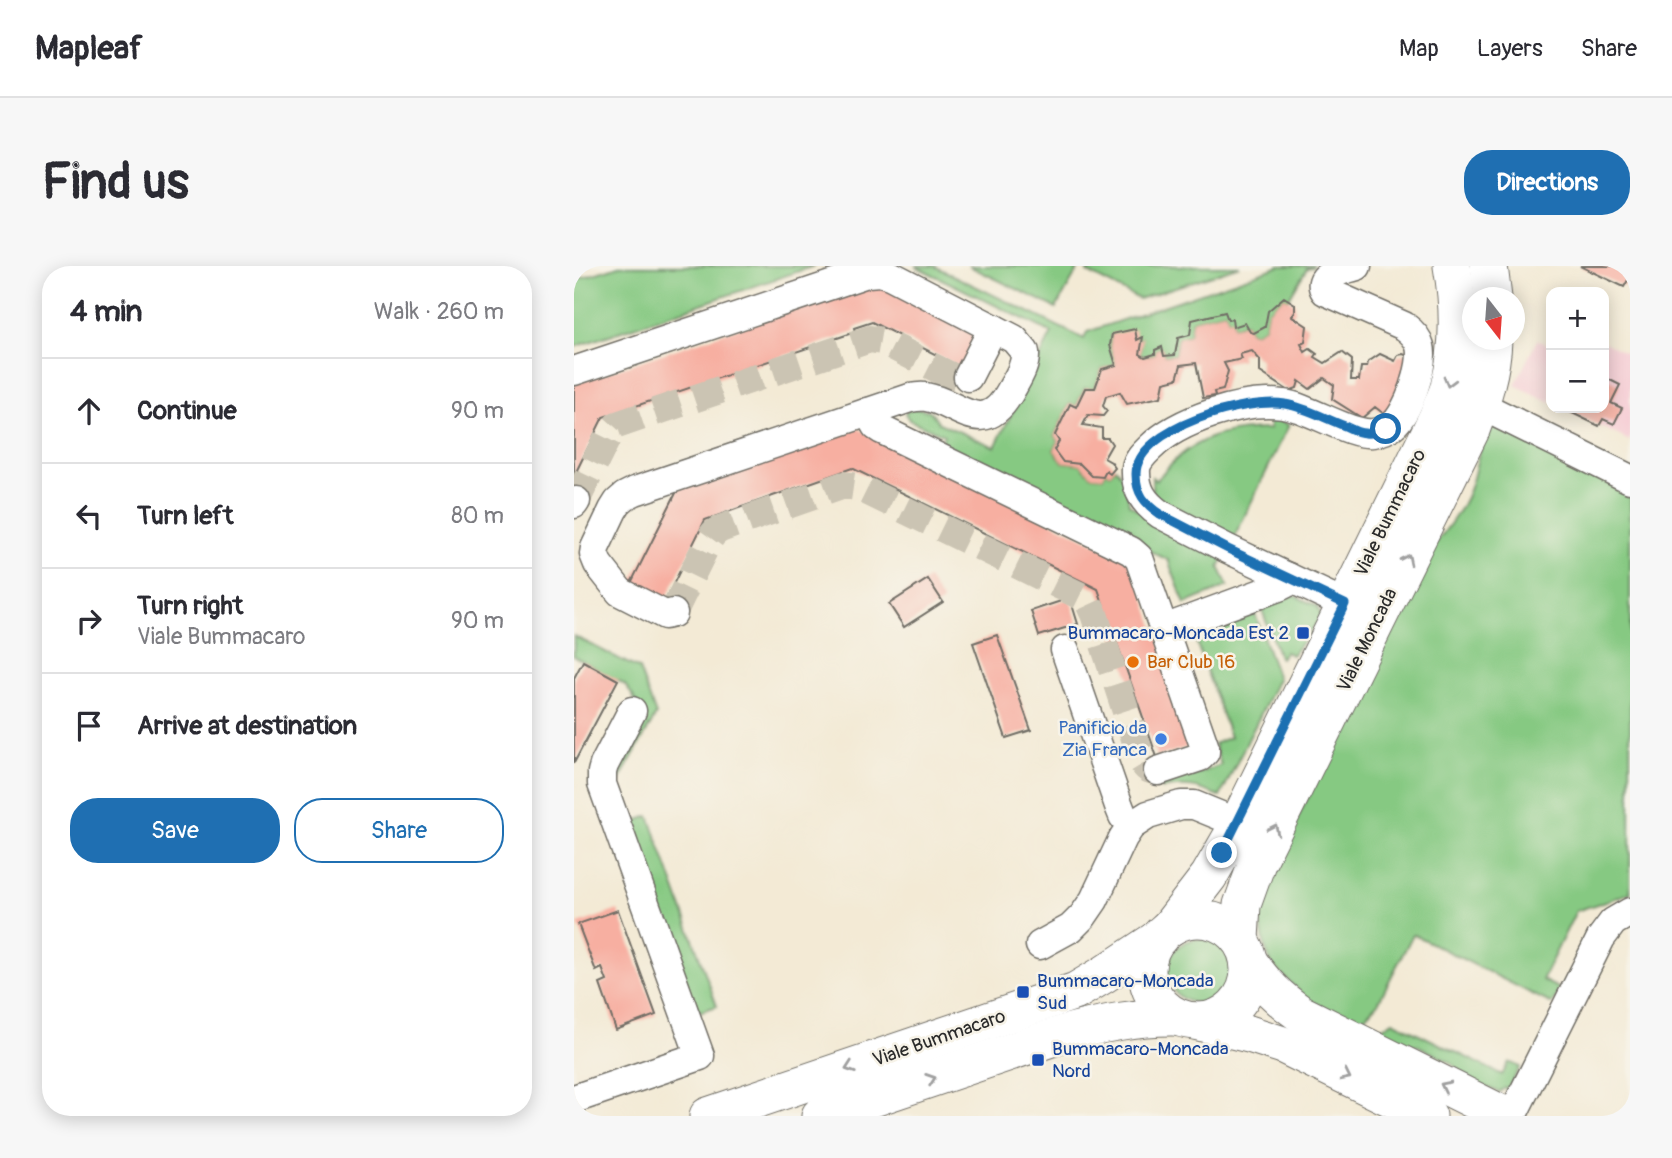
<!DOCTYPE html>
<html lang="en">
<head>
<meta charset="utf-8">
<style>
	:root { --surface:#fff; --page:#f7f7f7; --text:#2b2b33; --muted:#7c7c81; --line:#e1e1e2; --accent:#1f6fb2 }
	body { margin:0; font-family:Pangolin,sans-serif; background:var(--page); color:var(--text) }
	.controls { position:absolute; right:21px; top:21px; display:grid; overflow:hidden; border-radius:14px; box-shadow:0 4px 18px #0003 }
	.controls button { width:63px; height:63px; display:grid; place-items:center; padding:0; border:0; border-bottom:2px solid var(--line); background:var(--surface); color:var(--text); font:35px sans-serif }
	.compass { position:absolute; left:888px; top:21px; width:63px; height:63px; border-radius:50%; background:var(--surface); box-shadow:0 4px 18px #0003; rotate:163deg }
	.stop { position:absolute; width:21px; height:21px; margin:-16px; border:5px solid #1f6fb2; border-radius:50%; background:#fff }
	.stop.end { background:#1f6fb2; border-color:#fff; box-shadow:0 2px 7px #0008 }
	.list { margin:0; padding:0; list-style:none }
	h2 { display:flex; justify-content:space-between; align-items:center; height:91px; margin:0; padding:0 28px; font-size:30px }
	h2 small { font-size:23px; font-weight:400; color:var(--muted) }
	.list li { display:grid; grid-template-columns:46px 1fr auto; gap:21px; align-items:center; box-sizing:border-box; height:105px; padding:0 28px; border-top:2px solid var(--line) }
	.list b { display:block; font-size:26px; white-space:nowrap }
	.list p { margin:0; font-size:23px; white-space:nowrap; color:var(--muted) }
	.list em { font-size:23px; font-style:normal; color:var(--muted) }
	.actions { display:flex; gap:14px; padding:21px 28px }
	.actions a { flex:1; padding:16px 0; border:2px solid var(--accent); border-radius:28px; text-align:center; font-size:24px; color:var(--accent) }
	.actions .main { background:var(--accent); color:#fff }
	.icon { flex:none; width:38px; height:38px; fill:none; stroke:currentColor; stroke-width:2; stroke-linecap:round; stroke-linejoin:round }
	.map { position:relative; flex:none; width:1056px; height:850px; overflow:hidden; border-radius:28px }
	header { display:flex; align-items:center; gap:42px; box-sizing:border-box; height:98px; padding:0 35px; background:var(--surface); border-bottom:2px solid var(--line) }
	header strong { font-size:33px }
	nav { display:flex; gap:38px; margin-inline-start:auto; font-size:24px }
	.intro { display:flex; align-items:center; justify-content:space-between; box-sizing:border-box; height:168px; padding:0 42px }
	h1 { margin:0; font-size:49px }
	.button { padding:18px 32px; border-radius:28px; background:var(--accent); color:#fff; font-size:24px; font-weight:700 }
	main { display:flex; gap:42px; padding:0 42px }
	aside { flex:1; background:var(--surface); border-radius:28px; box-shadow:0 4px 18px #0003 }
	.map>svg:first-child { display:block }
</style>
</head>
<body>
<header>
<strong>Mapleaf</strong>
<nav><a>Map</a><a>Layers</a><a>Share</a></nav>
</header>
<div class="intro"><h1>Find us</h1><a class="button">Directions</a></div>
<main>
<aside>
<h2>4 min<small>Walk · 260 m</small></h2>
<ul class="list">
<li><svg class="icon" aria-label="ahead" viewBox="0 0 24 24"><path d="M12 20V5M6 11l6-6 6 6"/></svg><div><b>Continue</b></div><em>90 m</em></li>
<li><svg class="icon" aria-label="left" viewBox="0 0 24 24"><path d="M17 20v-9H6M10 6l-5 5 5 5"/></svg><div><b>Turn left</b></div><em>80 m</em></li>
<li><svg class="icon" aria-label="right" viewBox="0 0 24 24"><path d="M7 20v-9h11M14 6l5 5-5 5"/></svg><div><b>Turn right</b><p>Viale Bummacaro</p></div><em>90 m</em></li>
<li><svg class="icon" aria-label="arrive" viewBox="0 0 24 24"><path d="M6 21V4h12l-3 4 3 4H6"/></svg><div><b>Arrive at destination</b></div></li>
</ul>
<div class="actions"><a class="main">Save</a><a>Share</a></div>
</aside>
<div class="map">
<svg width="1056" height="850" viewBox="0 0 1056 850">
	<rect width="100%" height="100%" fill="#f7f3e8"/>
	<filter id="ink" filterUnits="userSpaceOnUse"><feTurbulence type="fractalNoise" baseFrequency=".0143" numOctaves="2"/><feDisplacementMap in="SourceGraphic" scale="14" xChannelSelector="R" yChannelSelector="G"/><feConvolveMatrix kernelMatrix="1 2 1 2 8 2 1 2 1" color-interpolation-filters="sRGB"/></filter>
	<filter id="wash" filterUnits="userSpaceOnUse"><feTurbulence type="fractalNoise" baseFrequency=".00686" numOctaves="4" result="noise"/><feDisplacementMap in="SourceGraphic" scale="28" xChannelSelector="R" yChannelSelector="G"/><feGaussianBlur stdDeviation="1.57" result="paint"/><feColorMatrix in="noise" values="0 0 0 0 0 0 0 0 0 0 0 0 0 0 0 0 0 1.4 0 .05"/><feComposite in="paint" operator="in"/></filter>
	<g filter="url(#wash)">
		<rect width="100%" height="100%" fill="#f3ead5"/>
		<g fill="#f6cfd6">
			<polygon points="963,74 977,80 977,137 941,119"/>
			<polygon points="1030,76 1056,89 1056,175 988,142 1030,142"/>
		</g>
		<g fill="#86c982" stroke="#587a56" stroke-width="2">
			<polygon points="45,0 240,0 0,81 0,14"/>
			<polygon points="341,0 360,0 510,73 513,66 706,0 740,0 733,2 714,34 710,31 694,45 691,61 680,67 676,66 671,57 659,61 658,54 654,54 651,46 618,54 616,69 604,72 601,89 590,90 588,82 581,84 581,88 571,91 566,88 568,72 563,74 538,68 536,79 542,99 528,103 521,122 511,122 502,141 496,138 481,169 485,175 480,184 489,196 506,198 518,210 529,211 532,205 536,208 541,202 551,213 555,238 582,256 651,290 645,301 654,320 611,338 594,294 366,180 370,169 335,154 331,147 337,141 356,145 365,157 421,181 478,67"/>
			<polygon points="395,0 506,0 482,42"/>
			<polygon points="516,0 666,0 565,33 513,6"/>
			<path d="M695 151 705 154 715 159 659 274 591 242 578 225V211L583 214C614 174 646 163 696 163Z"/>
			<path d="M922 160 1056 222V627L1002 645 968 714 986 723 978 738 839 668 804 737 783 759 734 734 698 699 691 682 686 654 691 618 855 286C872 264 891 241 898 215 903 200 906 167 922 160Z"/>
			<polygon points="719,329 743,340 747,349 744,356 718,389 711,386 707,392 705,391 687,341"/>
			<path d="M679 342 704 413 646 531C626 521 610 518 588 523L584 512 613 502 616 511 647 499 640 478 656 471 618 364Z"/>
			<polygon points="0,370 65,403 82,449 43,518 38,503 67,447 59,430 51,419 0,390"/>
			<polygon points="75,550 143,740 122,747 53,558"/>
			<circle cx="625" cy="705" r="32"/>
			<polygon points="819,755 928,809 935,796 946,801 934,823 931,822 925,826 902,818 876,796 845,780 807,771 801,767"/>
		</g>
		<g id="blocks">
			<g fill="#f7afa1">
				<polygon points="1006,0 1056,0 1056,15 1054,14 1050,21"/>
				<polygon points="304,15 405,65 388,102 298,56 280,62 281,66 29,151 0,210 0,121 2,117"/>
				<polygon points="710,31 721,38 721,45 718,50 733,60 731,76 727,78 731,86 736,83 743,88 741,91 751,97 768,86 778,94 777,114 785,114 787,101 793,101 794,96 806,88 821,95 824,89 829,88 837,91 841,112 824,123 825,138 810,148 801,141 788,152 758,133 760,119 750,112 736,123 725,115 723,122 715,125 686,106 686,94 678,85 666,88 668,93 650,97 654,105 649,124 640,126 641,130 629,132 622,97 607,99 603,113 590,116 587,131 553,138 546,126 532,130 529,140 533,145 529,150 514,149 509,159 528,162 528,172 534,172 538,178 530,192 537,196 541,202 536,208 532,205 529,211 518,210 506,198 489,196 480,184 485,175 481,169 496,138 502,141 511,122 521,122 528,103 542,99 536,79 538,68 561,63 563,74 569,71 566,88 571,91 581,88 581,84 588,81 590,90 601,89 604,72 616,69 618,54 651,46 654,54 658,53 659,61 671,57 676,66 680,67 691,61 694,45"/>
				<polygon points="1030,111 1046,119 1037,137 1048,142 1040,158 1029,153 1025,160 992,144 992,142 1030,142"/>
				<polygon points="283,162 558,295 620,479 583,491 524,323 278,202 131,254 89,339 55,321 104,223"/>
				<polygon points="354,313 369,336 330,361 315,338"/>
				<polygon points="496,332 504,358 465,370 457,345"/>
				<polygon points="423,369 457,464 432,472 399,377"/>
				<polygon points="9,395 44,414 0,497 0,412"/>
				<polygon points="44,644 82,749 42,764 26,718 33,715 28,702 22,705 4,658"/>
			</g>
		</g>
	</g>
	<g filter="url(#ink)">
		<use href="#blocks" fill-opacity="0" stroke="#716e66" stroke-width="2"/>
		<g fill="none" stroke-linecap="round" stroke-linejoin="round">
			<g stroke="#cbc4b3" stroke-width="28" stroke-dasharray="28 14" stroke-linecap="butt">
				<polyline points="2,235 35,168 43,159 296,73 308,75 381,112 390,114 394,111"/>
				<path d="M99 347 135 274 140 267 146 263 270 219 284 221 513 333 520 348 569 497C573 504 577 505 584 505"/>
			</g>
			<g stroke="#716e66" stroke-width="31">
				<g id="minor">
					<path d="M0 105 293 7 306 6 316 9 440 73 451 86C452 101 443 113 436 126 409 174 384 136 352 131 346 130 341 131 336 132L61 225 51 230 44 236 39 244 21 282 20 288 24 298 46 326 91 349 99 347"/>
					<polyline points="394,111 419,62"/>
					<polyline points="906,139 1056,213"/>
					<polyline points="294,146 302,160 308,164 557,285 565,292 631,482 631,486 626,491 584,505"/>
					<polyline points="0,238 2,235"/>
					<path d="M771 338 654 283 586 248C570 237 561 224 562 203 563 194 570 188 576 182 604 154 670 132 709 138 735 141 776 170 799 167 806 166 814 163 819 159 834 147 851 99 846 80 844 72 837 65 830 60L751 25C740 8 771 4 783 0"/>
					<polyline points="590,363 707,320 711,318 714,311"/>
					<polyline points="491,384 545,540 549,550 557,560"/>
					<polyline points="466,679 497,662 509,650 520,634 549,572 557,560 574,549 607,539 620,539 664,557"/>
					<polyline points="0,833 126,790 28,518 28,506 30,499 58,445"/>
					<polyline points="938,850 1027,672 1039,656 1056,646"/>
				</g>
			</g>
			<g stroke="#716e66" stroke-width="39">
				<g id="major">
					<polyline points="915,0 919,32"/>
					<circle cx="624" cy="704" r="51"/>
					<path d="M595 662 635 610 658 570 863 152C867 141 872 131 875 121 886 81 885 40 878 0"/>
					<path d="M666 673 668 639 683 597 897 164C908 135 918 105 919 74"/>
					<path d="M675 696C691 719 704 732 727 748L932 850"/>
					<polyline points="621,755 675,768 709,779 854,850"/>
					<polyline points="134,850 502,725 529,709 585,672"/>
					<path d="M246 850 489 768C527 758 564 750 603 751"/>
				</g>
			</g>
			<use href="#minor" stroke="#fff" stroke-width="28"/>
			<use href="#major" stroke="#fff" stroke-width="37"/>
		</g>
		<defs><path id="oneway-chevron" d="M-2-3.5L2.5 0L-2 3.5" fill="none" stroke-width="1.6" stroke-linecap="round" stroke-linejoin="round" transform="scale(1.75)"/></defs>
		<g stroke="#a0a0a0">
			<use href="#oneway-chevron" transform="translate(875 116) rotate(105)"/>
			<use href="#oneway-chevron" transform="translate(833 293) rotate(-64)"/>
			<use href="#oneway-chevron" transform="translate(700 563) rotate(-64)"/>
			<use href="#oneway-chevron" transform="translate(276 802) rotate(161)"/>
			<use href="#oneway-chevron" transform="translate(772 810) rotate(26)"/>
			<use href="#oneway-chevron" transform="translate(357 813) rotate(-19)"/>
			<use href="#oneway-chevron" transform="translate(871 820) rotate(-154)"/>
		</g>
	</g>
	<g fill="none" stroke-linecap="round" stroke-linejoin="round" filter="url(#ink)">
		<path stroke="#1f6fb2" stroke-width="9" d="M648 587 771 338 654 283 586 248C571 238 562 227 562 208 562 162 674 131 711 138 731 141 752 153 771 160 777 163 784 167 791 167 798 168 805 166 812 163"/>
	</g>
	<g fill="#1a4fb4" stroke="#f7f3e8" stroke-width="2.5">
		<rect x="722" y="360" width="14" height="14" rx="3.5"/>
		<rect x="442" y="719" width="14" height="14" rx="3.5"/>
		<rect x="457" y="787" width="14" height="14" rx="3.5"/>
	</g>
	<circle fill="#e8710a" stroke="#f7f3e8" stroke-width="2.5" cx="559" cy="396" r="7"/>
	<circle fill="#3f7fe0" stroke="#f7f3e8" stroke-width="2.5" cx="587" cy="473" r="7"/>
	<g text-anchor="middle" dominant-baseline="central" stroke-width="5" stroke-linejoin="round" paint-order="stroke">
		<g font-size="19" fill="#2b2b2b" stroke="#f7f3e8">
			<text transform="translate(816 247) rotate(-64)">Viale Bummacaro</text>
			<text transform="translate(793 374) rotate(-64)">Viale Moncada</text>
			<text transform="translate(365 772) rotate(-19)">Viale Bummacaro</text>
		</g>
		<g font-size="19" fill="#164399" stroke="#f7f3e8" text-anchor="start">
			<text x="715" y="367" text-anchor="end">Bummacaro-Moncada Est 2</text>
			<text x="463" y="715">Bummacaro-Moncada<tspan x="463" dy="22">Sud</tspan></text>
			<text x="478" y="783">Bummacaro-Moncada<tspan x="478" dy="22">Nord</tspan></text>
		</g>
		<g font-size="19" fill="#c56008" stroke="#f7f3e8" text-anchor="start">
			<text x="573" y="396">Bar Club 16</text>
		</g>
		<g font-size="19" fill="#366cbe" stroke="#f7f3e8" text-anchor="end">
			<text x="573" y="462">Panificio da<tspan x="573" dy="22">Zia Franca</tspan></text>
		</g>
	</g>
</svg>
<div class="controls">
<button>+</button>
<button>−</button>
</div>
<svg class="compass" viewBox="-18 -18 36 36"><path d="M0-13l5 13h-10z" fill="#e53935"/><path d="M0 13l5-13h-10z" fill="#7c7c81"/></svg>
<div class="stop" style="left:812px;top:163px"></div>
<div class="stop end" style="left:648px;top:587px"></div>
</div>
</main>
</body>
</html>
